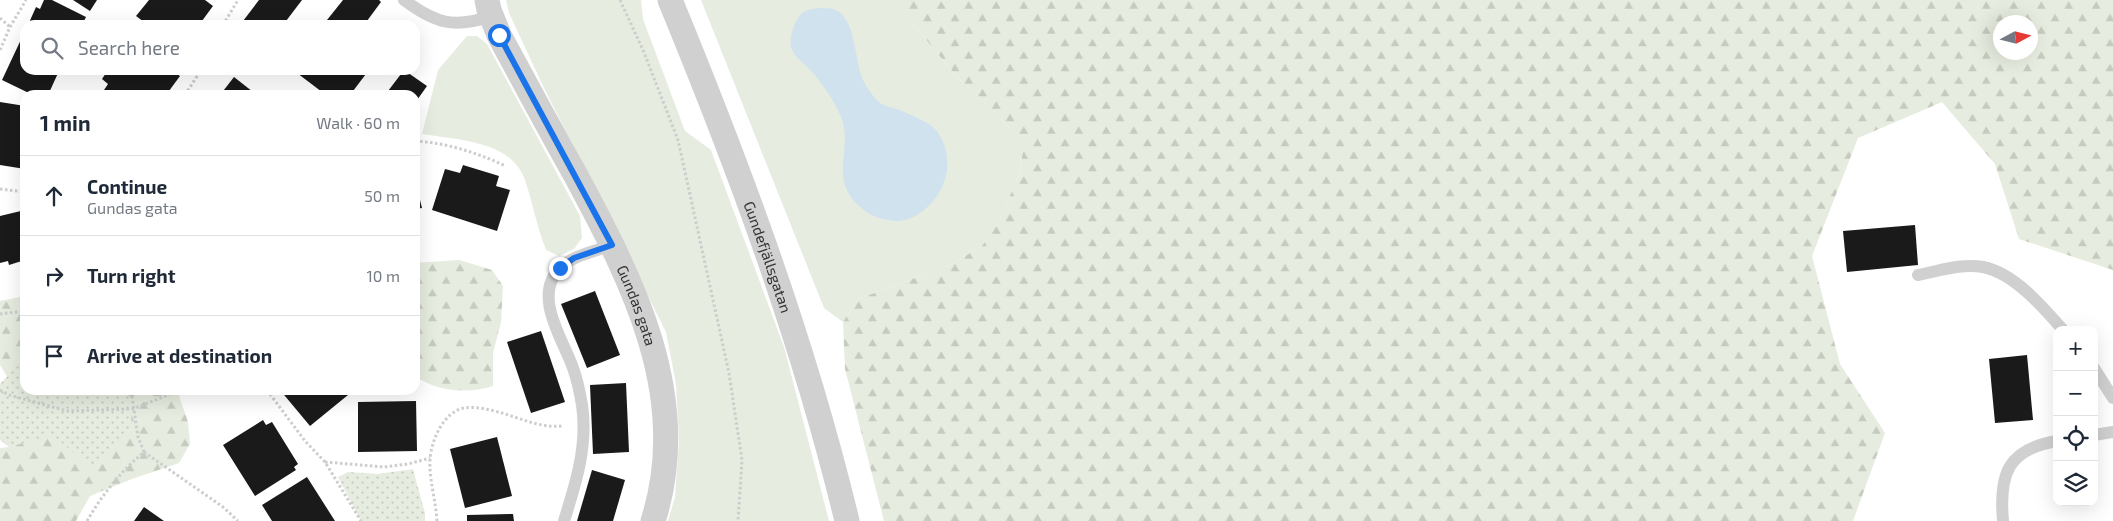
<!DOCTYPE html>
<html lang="en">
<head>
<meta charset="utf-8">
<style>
	:root { --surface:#fff; --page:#f2f2f3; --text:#1f2937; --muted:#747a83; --line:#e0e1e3 }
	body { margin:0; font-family:"Exo 2",sans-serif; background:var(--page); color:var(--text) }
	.controls { position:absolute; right:15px; bottom:15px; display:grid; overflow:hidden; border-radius:10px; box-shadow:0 5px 20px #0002 }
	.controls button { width:45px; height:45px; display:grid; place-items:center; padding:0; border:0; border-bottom:1px solid var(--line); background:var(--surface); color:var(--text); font:25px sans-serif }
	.compass { position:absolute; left:1993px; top:15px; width:45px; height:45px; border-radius:50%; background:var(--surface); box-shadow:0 5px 20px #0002; rotate:83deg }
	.stop { position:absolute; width:15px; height:15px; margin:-11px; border:4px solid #1a73e8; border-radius:50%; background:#fff }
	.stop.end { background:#1a73e8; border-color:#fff; box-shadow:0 1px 5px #0008 }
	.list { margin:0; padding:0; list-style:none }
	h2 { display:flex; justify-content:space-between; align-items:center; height:65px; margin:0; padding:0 20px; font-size:21px }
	h2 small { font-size:16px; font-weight:400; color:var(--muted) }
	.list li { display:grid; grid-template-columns:32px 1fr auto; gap:15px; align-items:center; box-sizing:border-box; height:80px; padding:0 20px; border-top:1px solid var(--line) }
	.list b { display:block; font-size:19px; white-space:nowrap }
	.list p { margin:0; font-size:16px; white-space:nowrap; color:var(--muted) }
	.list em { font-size:16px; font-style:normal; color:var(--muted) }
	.icon { flex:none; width:28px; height:28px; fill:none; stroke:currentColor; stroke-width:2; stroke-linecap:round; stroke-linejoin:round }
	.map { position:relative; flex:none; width:2113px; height:521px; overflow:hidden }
	.search { position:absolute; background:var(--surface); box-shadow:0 5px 20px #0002; left:20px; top:20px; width:400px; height:55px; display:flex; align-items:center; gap:12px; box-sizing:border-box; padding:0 18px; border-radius:15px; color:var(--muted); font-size:19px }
	.panel { position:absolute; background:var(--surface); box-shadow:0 5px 20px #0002; left:20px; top:90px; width:400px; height:305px; border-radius:15px }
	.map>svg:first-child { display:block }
</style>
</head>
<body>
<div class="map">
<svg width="2113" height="521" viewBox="0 0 2113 521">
	<defs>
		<pattern id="forest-firs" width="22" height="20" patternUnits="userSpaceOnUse" patternTransform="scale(1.25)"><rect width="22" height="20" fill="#e6ecdf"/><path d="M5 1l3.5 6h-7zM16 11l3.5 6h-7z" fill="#c6cbc0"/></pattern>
		<pattern id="park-dots" width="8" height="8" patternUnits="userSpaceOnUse" patternTransform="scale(1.25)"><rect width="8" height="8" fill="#e6ecdf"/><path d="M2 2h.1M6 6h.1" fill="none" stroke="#c6cbc0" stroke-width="1.8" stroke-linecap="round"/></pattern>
	</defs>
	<rect width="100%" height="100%" fill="#fff"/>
	<g fill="#e6ecdf">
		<polygon points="506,0 641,0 643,19 685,131 711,150 784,347 829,521 668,521 675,497 679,441 676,384 666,332 543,86 509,13"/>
		<polygon points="701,0 889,0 906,15 951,70 1007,125 1023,149 1020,172 1000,219 982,246 948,266 858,299 843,322 824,308"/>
		<path d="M467 36H477L487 44 580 216 582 238 574 249 559 256 546 250C537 227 533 204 525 180 511 140 457 140 422 134L438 70Z"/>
	</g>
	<g fill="url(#forest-firs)" fill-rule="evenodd">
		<path d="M889 0H2113V270L2019 239 1995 164 1942 102 1858 138 1812 256 1840 364 1885 433 1853 521H884L845 369 843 322 858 299 948 266 982 246 1000 219 1020 172 1023 150 1007 125 951 70 906 15ZM2000 22H2030V52H2000Z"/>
		<path d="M459 260 492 270 503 286 501 322 493 353V386C467 394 438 392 415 376V263Z"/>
		<polygon points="25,296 25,390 177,390 188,422 190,444 179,463 132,479 90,496 76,521 0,521 0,448 9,447 12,384 0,365 0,301"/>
	</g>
	<g fill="url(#park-dots)">
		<polygon points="25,363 25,390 128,390 132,426 91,467 52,435 9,447 0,440 0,384 18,365"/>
		<polygon points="413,469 425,513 425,521 361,521 338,477 348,472 378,474"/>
	</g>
	<path fill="#cfe2ee" d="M818 8C822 8 828 8 833 9 857 16 854 63 864 82 867 88 875 99 880 103 886 107 895 108 902 111 911 115 928 122 935 129 949 145 951 170 941 189 933 205 915 221 897 221 882 220 870 216 859 206 828 177 854 149 841 117 835 102 824 86 813 73 806 64 794 58 791 47 789 36 795 19 803 12 807 10 813 9 818 8Z"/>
	<g fill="#1a1a1a">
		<polygon points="44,0 52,0 86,17 82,25 28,25 36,7 40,9"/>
		<polygon points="73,0 97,0 90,11"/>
		<polygon points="149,0 205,0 213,6 199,25 148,25 136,16"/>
		<polygon points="259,0 302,0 283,25 240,25"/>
		<polygon points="343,0 379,0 381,2 364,25 323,25"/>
		<polygon points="25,31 25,70 67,70 65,74 59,71 48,95 33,95 2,80"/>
		<polygon points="108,70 171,70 180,76 166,95 105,95 102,93 108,84 102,79"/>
		<polygon points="293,70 369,70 350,95 326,95"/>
		<polygon points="404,70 427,86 415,103 415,95 385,95"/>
		<polygon points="234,77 257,95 220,95"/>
		<polygon points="0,102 25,106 25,169 0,165"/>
		<polygon points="463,165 499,176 496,186 510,190 497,231 432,210 445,169 460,173"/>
		<polygon points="415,180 422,208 415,209"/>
		<polygon points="25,210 25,260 9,265 8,261 0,263 0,216"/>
		<polygon points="1915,225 1918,265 1847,272 1843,231"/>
		<polygon points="595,291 620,355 587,368 561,304"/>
		<polygon points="541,331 565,402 531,413 507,342"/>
		<polygon points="2027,355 2033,420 1995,423 1989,359"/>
		<polygon points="626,383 629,452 593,454 590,385"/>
		<polygon points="280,390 344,390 348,395 310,426"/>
		<polygon points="416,401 417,451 358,452 358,402"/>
		<polygon points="263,420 266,425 272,422 298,464 294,467 296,470 255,496 223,445"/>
		<polygon points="497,437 512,496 465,508 450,449"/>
		<polygon points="592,470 625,480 613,521 577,521"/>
		<polygon points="307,477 335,521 272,521 262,505"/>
		<polygon points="144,507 164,521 134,521"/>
		<polygon points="513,514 514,521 467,521 467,515"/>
	</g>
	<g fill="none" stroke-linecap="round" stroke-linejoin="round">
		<g stroke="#cdcdcd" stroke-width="3" stroke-dasharray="2.5 2.5" stroke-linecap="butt">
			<polyline points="620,0 643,50 678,140 729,373 742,460 738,521"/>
			<polyline points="0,18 10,27"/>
			<polyline points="223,25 238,0"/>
			<polyline points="0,50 10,27 26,0"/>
			<polyline points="185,95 201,70"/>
			<path d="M415 141C448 143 477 153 506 166"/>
			<polyline points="0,189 25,192"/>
			<polyline points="0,314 25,311"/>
			<polyline points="0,390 9,395 67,411 133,409 180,390"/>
			<polyline points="267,390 305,441 325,462 361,521"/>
			<polyline points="144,452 223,507 238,521"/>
			<polyline points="325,462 384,467 408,464 430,458"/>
			<path d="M87 521C102 495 121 471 144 452L138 437 131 390"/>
			<path d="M437 521C436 501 429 480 430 460 431 441 443 412 464 408 476 406 491 410 502 413 522 419 541 428 562 426"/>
		</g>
		<g stroke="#d0d0d0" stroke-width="12">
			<path d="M404 0C435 23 453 29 492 16"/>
			<path d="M1918 275C1939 271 1962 263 1983 267 2014 273 2043 307 2063 330"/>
			<polyline points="2094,368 2113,398"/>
			<polyline points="2094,435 2113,432"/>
			<path d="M564 521C576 483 588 445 582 405 580 393 577 379 573 368 563 339 532 296 560 268 573 255 596 251 612 245"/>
			<path d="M2003 521C1999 475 2007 449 2057 441"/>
		</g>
		<g stroke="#d0d0d0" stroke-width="25">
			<path id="s1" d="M487 0 489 10 499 35C524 81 549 128 575 174 632 280 693 397 653 521"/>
			<path id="s2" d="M670 0C740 170 804 342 847 521"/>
		</g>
	</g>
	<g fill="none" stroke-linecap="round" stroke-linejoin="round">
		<polyline stroke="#1a73e8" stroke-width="6" points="499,35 612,245 574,258 560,268"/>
	</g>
	<g text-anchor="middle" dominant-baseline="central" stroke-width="5" stroke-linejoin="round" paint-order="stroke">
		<g font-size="15" fill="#333" stroke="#fff">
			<text stroke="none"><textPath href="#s2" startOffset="275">Gundefjällsgatan</textPath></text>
			<text stroke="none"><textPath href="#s1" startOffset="341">Gundas gata</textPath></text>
		</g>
	</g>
</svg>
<div class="controls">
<button>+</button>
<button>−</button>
<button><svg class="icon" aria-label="locate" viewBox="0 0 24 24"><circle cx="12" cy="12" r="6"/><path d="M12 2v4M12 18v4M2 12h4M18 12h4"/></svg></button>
<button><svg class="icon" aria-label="layers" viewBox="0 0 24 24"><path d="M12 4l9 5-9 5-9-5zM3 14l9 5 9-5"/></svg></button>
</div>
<svg class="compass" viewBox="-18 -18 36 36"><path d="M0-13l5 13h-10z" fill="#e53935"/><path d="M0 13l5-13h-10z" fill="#747a83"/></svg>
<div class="stop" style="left:499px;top:35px"></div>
<div class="stop end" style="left:560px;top:268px"></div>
<div class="search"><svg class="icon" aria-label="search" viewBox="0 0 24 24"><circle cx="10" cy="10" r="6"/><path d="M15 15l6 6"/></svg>Search here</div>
<section class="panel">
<h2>1 min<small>Walk · 60 m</small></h2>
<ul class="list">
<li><svg class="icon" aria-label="ahead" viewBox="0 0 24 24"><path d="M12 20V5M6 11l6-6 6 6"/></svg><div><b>Continue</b><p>Gundas gata</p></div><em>50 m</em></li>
<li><svg class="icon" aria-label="right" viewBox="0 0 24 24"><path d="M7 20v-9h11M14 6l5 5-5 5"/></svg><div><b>Turn right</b></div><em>10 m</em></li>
<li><svg class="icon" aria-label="arrive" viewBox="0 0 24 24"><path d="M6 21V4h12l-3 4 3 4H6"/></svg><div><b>Arrive at destination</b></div></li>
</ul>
</section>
</div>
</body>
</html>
